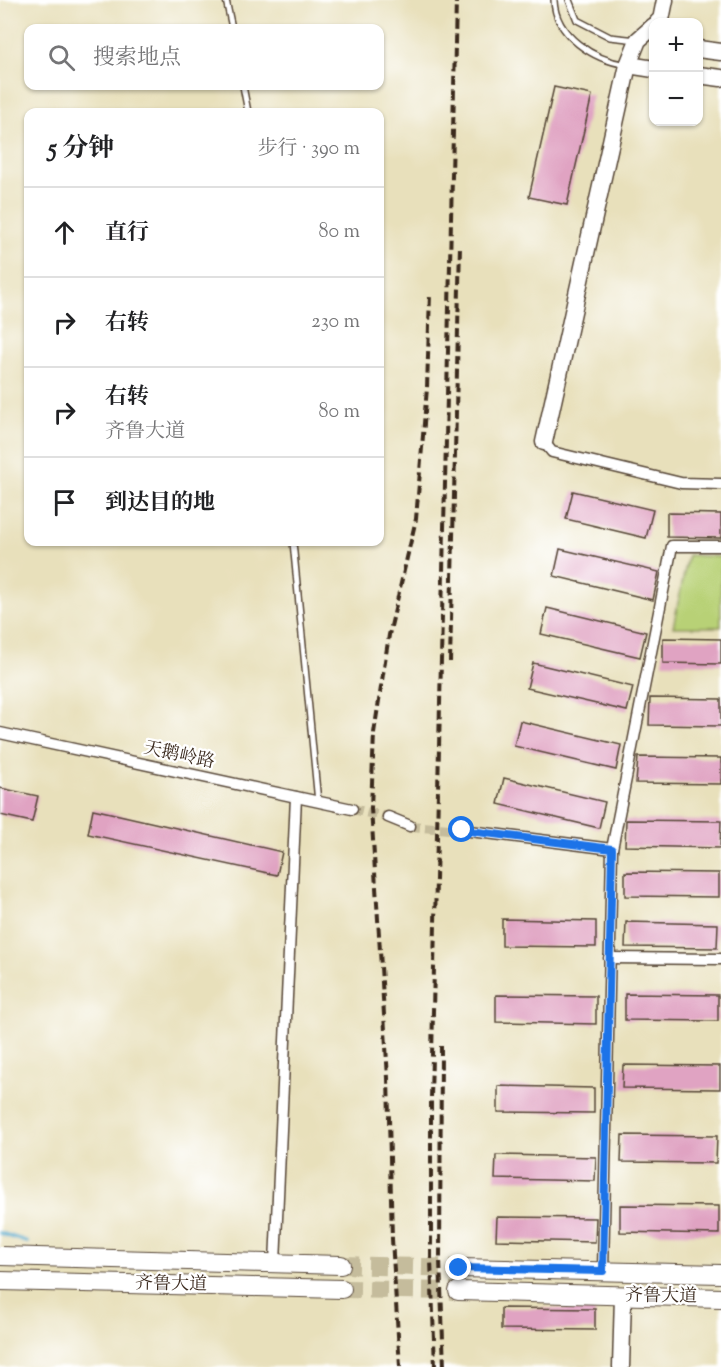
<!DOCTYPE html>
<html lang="zh">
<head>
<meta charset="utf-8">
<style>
	:root { --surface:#fff; --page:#f6f6f6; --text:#202124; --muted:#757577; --line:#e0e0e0 }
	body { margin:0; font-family:"Sorts Mill Goudy","Noto Serif SC",serif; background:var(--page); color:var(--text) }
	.controls { position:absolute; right:18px; top:18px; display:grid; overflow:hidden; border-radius:12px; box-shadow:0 2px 4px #0004 }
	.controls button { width:54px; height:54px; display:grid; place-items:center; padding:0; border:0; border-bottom:2px solid var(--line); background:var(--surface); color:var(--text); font:30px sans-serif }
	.stop { position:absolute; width:18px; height:18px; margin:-14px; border:4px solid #1a73e8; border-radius:50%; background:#fff }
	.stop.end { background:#1a73e8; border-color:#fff; box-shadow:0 2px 6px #0008 }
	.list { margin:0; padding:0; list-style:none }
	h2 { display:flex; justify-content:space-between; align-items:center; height:78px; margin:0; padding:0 24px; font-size:26px }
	h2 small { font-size:20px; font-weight:400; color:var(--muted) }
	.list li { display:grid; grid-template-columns:39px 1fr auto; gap:18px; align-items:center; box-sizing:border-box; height:90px; padding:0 24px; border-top:2px solid var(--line) }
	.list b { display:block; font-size:22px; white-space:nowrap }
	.list p { margin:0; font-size:20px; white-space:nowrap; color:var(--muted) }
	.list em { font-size:20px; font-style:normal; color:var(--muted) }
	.icon { flex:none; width:33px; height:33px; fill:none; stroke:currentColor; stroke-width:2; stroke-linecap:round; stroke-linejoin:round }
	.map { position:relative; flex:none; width:721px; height:1367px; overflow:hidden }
	.search { position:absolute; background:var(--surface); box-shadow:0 2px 4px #0004; left:24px; top:24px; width:360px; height:66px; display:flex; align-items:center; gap:15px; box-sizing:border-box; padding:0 21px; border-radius:12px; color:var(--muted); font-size:22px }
	.panel { position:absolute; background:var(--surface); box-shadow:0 2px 4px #0004; left:24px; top:108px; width:360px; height:438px; border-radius:12px }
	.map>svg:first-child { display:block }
</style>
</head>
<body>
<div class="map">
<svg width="721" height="1367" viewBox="0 0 721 1367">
	<rect width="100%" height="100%" fill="#fff"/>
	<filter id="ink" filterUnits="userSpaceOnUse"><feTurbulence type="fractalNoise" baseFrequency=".0167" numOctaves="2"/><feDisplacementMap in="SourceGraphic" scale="12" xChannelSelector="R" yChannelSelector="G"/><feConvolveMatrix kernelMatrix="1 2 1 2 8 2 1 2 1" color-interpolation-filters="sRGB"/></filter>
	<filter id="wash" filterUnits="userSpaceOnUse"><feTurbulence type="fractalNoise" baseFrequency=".008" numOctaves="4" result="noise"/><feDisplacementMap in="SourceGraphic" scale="24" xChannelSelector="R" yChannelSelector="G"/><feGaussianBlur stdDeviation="1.35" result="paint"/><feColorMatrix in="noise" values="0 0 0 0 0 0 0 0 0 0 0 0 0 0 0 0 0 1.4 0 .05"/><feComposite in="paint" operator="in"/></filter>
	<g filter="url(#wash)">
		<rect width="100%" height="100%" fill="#e8e0bb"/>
		<polygon fill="#b8d176" stroke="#7a7e4a" stroke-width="1.5" points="688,555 721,557 721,627 673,627"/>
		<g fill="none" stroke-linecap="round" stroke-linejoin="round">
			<polyline stroke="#4ca7ca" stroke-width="4" points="0,1233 27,1242"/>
		</g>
		<g id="blocks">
			<g fill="#e0a3c2">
				<polygon points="554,87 592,95 567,205 529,197"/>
				<polygon points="573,491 653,510 646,538 566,519"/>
				<polygon points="667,513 721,514 721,538 667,537"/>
				<polygon points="560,549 659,572 653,600 554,576"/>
				<polygon points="547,608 646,632 640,657 541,634"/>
				<polygon points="663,638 721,639 721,664 663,663"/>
				<polygon points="533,663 633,687 627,711 527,688"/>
				<polygon points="650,698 721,699 721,726 649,725"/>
				<polygon points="520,721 621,745 616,770 514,746"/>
				<polygon points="638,757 721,758 721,784 636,783"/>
				<polygon points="504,778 605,802 599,828 498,804"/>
				<polygon points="0,788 38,796 32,822 0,815"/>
				<polygon points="93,809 282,852 277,875 88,834"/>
				<polygon points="626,820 721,821 720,848 625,846"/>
				<polygon points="625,872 719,873 719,897 625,896"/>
				<polygon points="502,919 596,921 596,947 502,946"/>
				<polygon points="626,922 718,924 717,948 625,947"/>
				<polygon points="625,994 718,995 718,1021 625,1020"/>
				<polygon points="496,995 596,996 596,1024 496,1022"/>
				<polygon points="623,1065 720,1066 720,1089 622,1088"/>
				<polygon points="498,1086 594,1088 594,1113 498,1112"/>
				<polygon points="622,1135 717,1136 716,1163 621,1162"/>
				<polygon points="496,1155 596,1157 595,1181 495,1179"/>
				<polygon points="620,1205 719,1206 719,1234 620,1232"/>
				<polygon points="497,1217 596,1218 595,1242 496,1240"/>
				<polygon points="501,1308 595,1309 595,1330 501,1329"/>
			</g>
		</g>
	</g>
	<g filter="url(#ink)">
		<use href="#blocks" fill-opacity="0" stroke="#554536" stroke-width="1.5"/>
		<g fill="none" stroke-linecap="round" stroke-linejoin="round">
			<g stroke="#c5bc9c" stroke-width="10" stroke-dasharray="10 5" stroke-linecap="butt">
				<polyline points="352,809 388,817"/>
				<polyline points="410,826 462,830"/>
			</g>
			<g stroke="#c5bc9c" stroke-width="18" stroke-dasharray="18 9" stroke-linecap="butt">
				<polyline points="341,1265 459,1268"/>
				<polyline points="342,1289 458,1291"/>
			</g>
			<g stroke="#554536" stroke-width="8">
				<g id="lane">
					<polyline points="226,0 232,28"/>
					<path d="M554 0C555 36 594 60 627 65"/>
					<polyline points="569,0 577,20 610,37 637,40"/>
					<polyline points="243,86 248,112"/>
					<polyline points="293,542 318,802"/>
				</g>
			</g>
			<g stroke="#554536" stroke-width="13">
				<g id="street">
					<polyline points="544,442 552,452 681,483 721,484"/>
					<polyline points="0,733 352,809"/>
					<polyline points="388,817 410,826"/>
					<polyline points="462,830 612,849"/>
					<polyline points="609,958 721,959"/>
					<polyline points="275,1263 296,797"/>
					<polyline points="603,1271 612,849 672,546 721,546"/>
				</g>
			</g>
			<g stroke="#554536" stroke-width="19">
				<g id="secondary">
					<polyline points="658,22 661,20 665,0"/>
					<polyline points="698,49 721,52"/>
					<polyline points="628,65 654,69"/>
					<polyline points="698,75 721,78"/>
					<polyline points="544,442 628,65 638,40 654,26"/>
					<polyline points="621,1367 623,1296"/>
				</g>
			</g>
			<g stroke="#554536" stroke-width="20">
				<g id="primary">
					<polyline points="0,1256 341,1265"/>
					<polyline points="459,1268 721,1274"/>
					<polyline points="0,1281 342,1289"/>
					<polyline points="458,1291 721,1298"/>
				</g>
			</g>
			<use href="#lane" stroke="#fff" stroke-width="5"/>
			<use href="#street" stroke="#fff" stroke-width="10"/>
			<use href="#secondary" stroke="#fff" stroke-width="16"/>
			<use href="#primary" stroke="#fff" stroke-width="18"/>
			<g stroke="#3b2a1e" stroke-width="4" stroke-dasharray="9 4.5" stroke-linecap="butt">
				<polyline points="450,662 460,245"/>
				<polyline points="441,1046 440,1260 444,1367"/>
				<polyline points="400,1367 392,1239 388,1078 371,808 374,733 389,635 416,519 427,388 430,294"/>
				<polyline points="435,1367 431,1260 431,1099 456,0"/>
			</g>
		</g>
	</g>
	<g fill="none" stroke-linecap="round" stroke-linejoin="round" filter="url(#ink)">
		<polyline stroke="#1a73e8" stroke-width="8" points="459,1268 603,1271 612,849 462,830"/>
	</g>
	<g text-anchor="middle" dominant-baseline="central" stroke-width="4.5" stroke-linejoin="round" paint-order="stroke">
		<g font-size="18" fill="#3b2a1e" stroke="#fff">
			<text transform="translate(179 756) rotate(12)">天鹅岭路</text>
			<text transform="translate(171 1285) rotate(1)">齐鲁大道</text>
			<text transform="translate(661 1297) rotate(1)">齐鲁大道</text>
		</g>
	</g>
</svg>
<div class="controls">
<button>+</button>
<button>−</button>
</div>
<div class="stop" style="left:462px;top:830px"></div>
<div class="stop end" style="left:459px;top:1268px"></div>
<div class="search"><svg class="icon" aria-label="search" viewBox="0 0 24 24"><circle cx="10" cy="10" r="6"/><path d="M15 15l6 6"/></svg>搜索地点</div>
<section class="panel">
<h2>5 分钟<small>步行 · 390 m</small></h2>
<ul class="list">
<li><svg class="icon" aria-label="ahead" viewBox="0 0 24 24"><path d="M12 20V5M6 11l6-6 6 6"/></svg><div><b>直行</b></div><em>80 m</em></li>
<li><svg class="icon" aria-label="right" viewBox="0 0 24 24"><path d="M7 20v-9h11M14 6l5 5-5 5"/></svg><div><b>右转</b></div><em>230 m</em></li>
<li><svg class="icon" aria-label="right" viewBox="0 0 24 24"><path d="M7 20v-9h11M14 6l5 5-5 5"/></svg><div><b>右转</b><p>齐鲁大道</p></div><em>80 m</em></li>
<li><svg class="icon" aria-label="arrive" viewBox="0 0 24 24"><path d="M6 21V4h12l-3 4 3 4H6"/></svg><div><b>到达目的地</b></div></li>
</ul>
</section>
</div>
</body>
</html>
